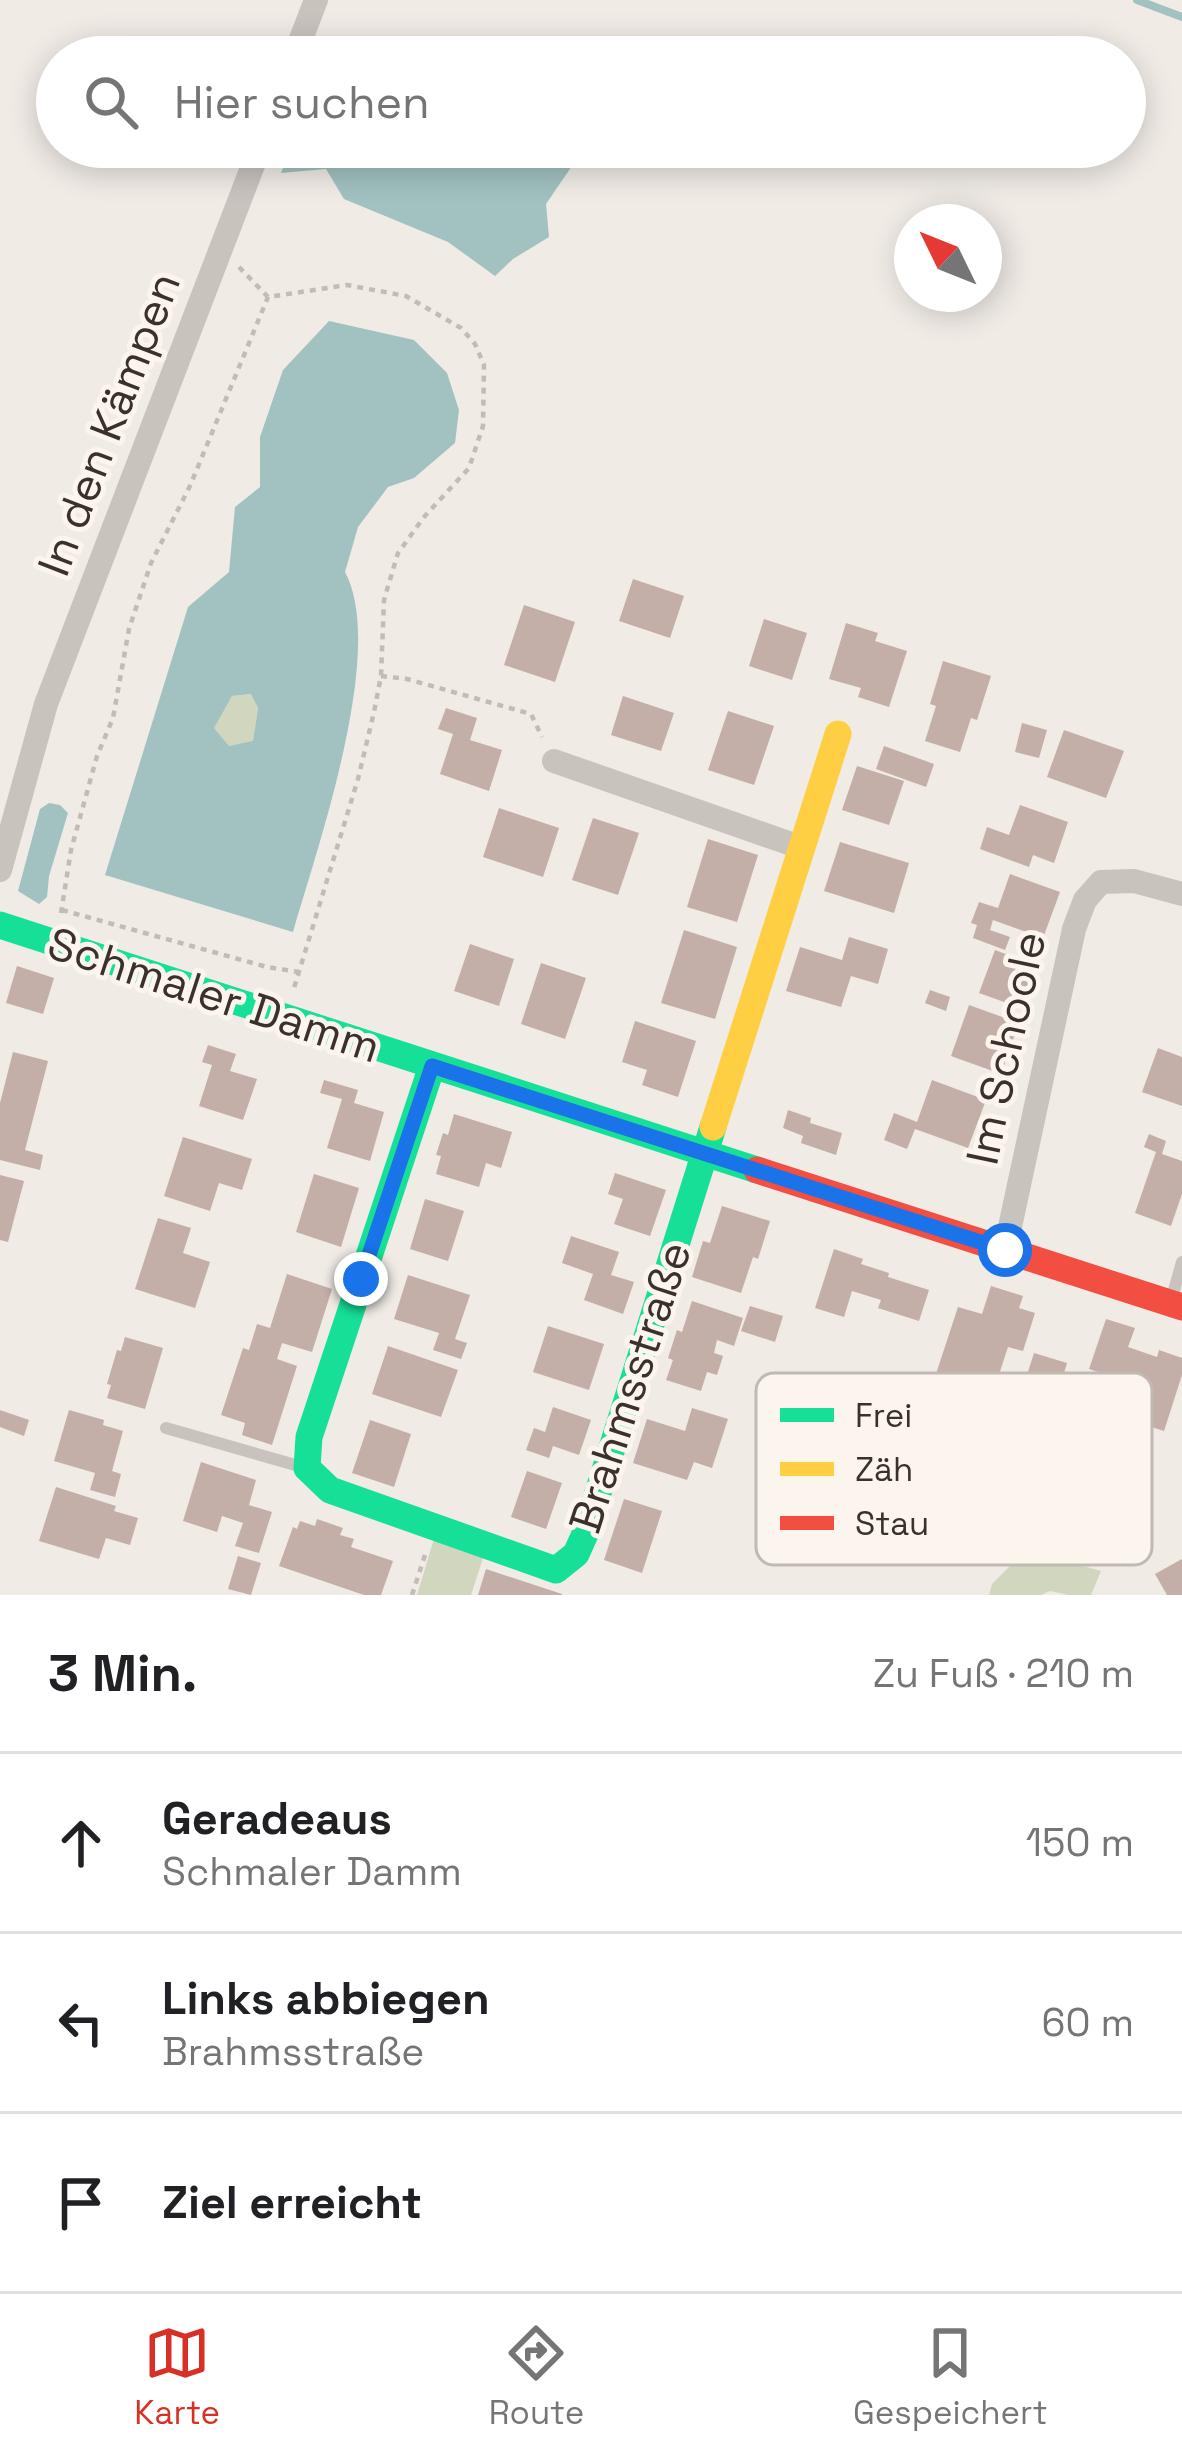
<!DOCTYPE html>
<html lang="de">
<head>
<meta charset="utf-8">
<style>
	:root { --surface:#fff; --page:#f2f2f2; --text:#202124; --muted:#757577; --line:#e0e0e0; --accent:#d93025 }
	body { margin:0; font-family:"Space Grotesk",sans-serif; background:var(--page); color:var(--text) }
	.compass { position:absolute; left:894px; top:204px; width:108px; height:108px; border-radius:50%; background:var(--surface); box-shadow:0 6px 30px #0003; rotate:313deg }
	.stop { position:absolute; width:36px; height:36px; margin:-27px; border:9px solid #1a73e8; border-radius:50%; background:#fff }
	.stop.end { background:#1a73e8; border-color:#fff; box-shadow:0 3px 12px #0008 }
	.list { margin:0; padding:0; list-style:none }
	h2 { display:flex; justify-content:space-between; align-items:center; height:156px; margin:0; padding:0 48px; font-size:51px }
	h2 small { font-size:39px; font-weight:400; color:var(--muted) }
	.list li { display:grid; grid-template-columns:78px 1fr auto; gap:36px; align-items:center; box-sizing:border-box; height:180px; padding:0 48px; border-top:3px solid var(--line) }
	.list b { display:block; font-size:45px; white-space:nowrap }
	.list p { margin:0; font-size:39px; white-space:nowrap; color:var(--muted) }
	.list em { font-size:39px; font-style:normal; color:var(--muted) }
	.icon { flex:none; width:66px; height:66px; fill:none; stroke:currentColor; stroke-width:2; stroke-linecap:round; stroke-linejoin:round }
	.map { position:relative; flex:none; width:1182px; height:1595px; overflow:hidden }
	.search { position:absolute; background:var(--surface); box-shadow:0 6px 30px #0003; left:36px; right:36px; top:36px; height:132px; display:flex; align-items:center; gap:30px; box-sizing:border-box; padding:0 42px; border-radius:66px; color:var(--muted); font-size:45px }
	.sheet { height:696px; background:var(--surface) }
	nav { display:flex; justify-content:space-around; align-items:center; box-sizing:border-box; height:168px; border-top:3px solid var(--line); background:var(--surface); font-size:33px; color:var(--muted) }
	nav a { display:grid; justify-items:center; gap:6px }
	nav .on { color:var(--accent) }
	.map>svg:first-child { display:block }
</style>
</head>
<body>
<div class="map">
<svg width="1182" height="1595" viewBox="0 0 1182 1595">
	<rect width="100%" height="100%" fill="#f0ebe5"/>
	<g fill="#d1d6bf">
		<polygon points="252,694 258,708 253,742 229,746 213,728 232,696"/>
		<polygon points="434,1539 484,1555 471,1595 417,1595"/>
		<polygon points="1026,1550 1101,1571 1091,1595 1069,1595 1050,1591 1041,1595 989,1595 992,1584"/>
	</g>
	<g fill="#a1c2c1" fill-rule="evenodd">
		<polygon points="291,147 573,147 574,163 546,204 549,237 513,259 495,276 448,242 344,199 326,169 281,173"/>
		<path d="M329 321 414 340 447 373 459 410 455 443 414 478 388 487 358 527 345 572C387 650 317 848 293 932L105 875 188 607 229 572 235 507 260 487V437L283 370ZM251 694 258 708 253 741 229 746 214 728 232 696Z"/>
		<polygon points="49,803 60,805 68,813 49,876 47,897 39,904 18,891 40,809"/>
	</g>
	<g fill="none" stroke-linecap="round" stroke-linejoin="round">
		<polyline stroke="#a1c2c1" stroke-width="8" points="1137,0 1182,17"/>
	</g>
	<g fill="#c3afa7">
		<polygon points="633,579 684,596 670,638 619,621"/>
		<polygon points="524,605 575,622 555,682 504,665"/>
		<polygon points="764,619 807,633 792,680 749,666"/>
		<polygon points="846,623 878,633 875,641 907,651 889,707 858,697 861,688 829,679"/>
		<polygon points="943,661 991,676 977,720 971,718 960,752 925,741 936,706 930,704"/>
		<polygon points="623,696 674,713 661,751 611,735"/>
		<polygon points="446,708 477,718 470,740 502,750 489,791 440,774 453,734 438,729"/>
		<polygon points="728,711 774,726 754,785 708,770"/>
		<polygon points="1022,723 1047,730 1039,758 1015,752"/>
		<polygon points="1064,730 1124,751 1106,798 1047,777"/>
		<polygon points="884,746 934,764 926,787 876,769"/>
		<polygon points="857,766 904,781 889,825 842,810"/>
		<polygon points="1020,805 1068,822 1054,863 1033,855 1029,867 980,849 987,827 1009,835"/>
		<polygon points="499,808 559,828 543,877 483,857"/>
		<polygon points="593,818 639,833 618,895 572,880"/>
		<polygon points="708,839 758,855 737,922 687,907"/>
		<polygon points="840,842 909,863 894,913 824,891"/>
		<polygon points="1010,874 1060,892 1043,938 993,920 990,930 1010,937 1005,950 973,938 977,925 971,923 979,902 998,908"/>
		<polygon points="684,930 737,947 715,1019 661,1003"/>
		<polygon points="849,937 888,949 878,984 851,976 841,1007 786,991 800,947 842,960"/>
		<polygon points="470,944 514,959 499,1006 454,991"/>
		<polygon points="995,950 1037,966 1021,1008 979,993"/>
		<polygon points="541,963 586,978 565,1039 521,1024"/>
		<polygon points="17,966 54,978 43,1014 6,1003"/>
		<polygon points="930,990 950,997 946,1011 925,1003"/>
		<polygon points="969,1005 1019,1023 1001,1074 951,1056"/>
		<polygon points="635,1021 696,1041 678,1097 642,1085 647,1070 622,1062"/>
		<polygon points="208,1045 236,1054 230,1071 257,1079 243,1120 199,1106 212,1065 202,1062"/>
		<polygon points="1158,1048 1182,1057 1182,1106 1142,1092"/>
		<polygon points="13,1052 48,1061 25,1150 43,1155 40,1170 0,1160 0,1103"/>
		<polygon points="324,1080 358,1090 354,1103 384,1112 370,1161 327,1148 342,1099 320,1093"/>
		<polygon points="932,1080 986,1100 968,1148 915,1129 907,1149 884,1140 894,1113 917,1122"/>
		<polygon points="788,1110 811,1118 810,1123 842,1133 836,1155 801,1143 803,1136 783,1128"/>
		<polygon points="454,1114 512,1132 501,1168 486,1163 479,1187 436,1174 441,1156 436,1155 443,1133 448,1135"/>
		<polygon points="1149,1134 1166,1141 1162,1154 1182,1161 1182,1194 1171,1226 1135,1213 1156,1152 1144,1147"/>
		<polygon points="183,1137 252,1159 242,1190 219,1183 210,1211 164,1196"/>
		<polygon points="615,1173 666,1190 650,1236 614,1224 623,1199 608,1194"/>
		<polygon points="314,1174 359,1188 341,1247 296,1232"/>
		<polygon points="0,1175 24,1181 8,1242 0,1240"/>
		<polygon points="425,1199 464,1211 448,1261 410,1249"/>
		<polygon points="722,1206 770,1221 758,1259 753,1257 741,1293 692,1277 703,1241 710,1243"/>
		<polygon points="158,1218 191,1228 183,1253 210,1262 195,1308 135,1289"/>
		<polygon points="571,1236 619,1252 611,1275 634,1282 623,1314 584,1300 593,1274 562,1263"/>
		<polygon points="834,1249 863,1259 861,1264 889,1273 888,1277 929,1290 919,1321 878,1308 881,1300 852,1291 844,1317 815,1308"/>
		<polygon points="287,1274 332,1289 312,1352 282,1343 277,1359 297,1366 272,1445 242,1435 245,1423 221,1415 243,1348 249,1350 257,1324 270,1328"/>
		<polygon points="408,1275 470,1295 455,1339 467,1343 461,1359 433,1350 439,1333 394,1319"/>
		<polygon points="991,1286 1023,1296 1019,1308 1035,1313 1023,1351 1008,1347 990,1402 933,1383 958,1307 982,1314"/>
		<polygon points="692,1301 743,1318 734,1346 717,1340 714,1353 723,1356 717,1375 707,1372 701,1391 666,1380 673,1360 668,1358 677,1330 682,1332"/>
		<polygon points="750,1306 783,1316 775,1342 741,1331"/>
		<polygon points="1106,1319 1135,1328 1128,1347 1157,1357 1159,1350 1182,1358 1182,1375 1164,1431 1123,1418 1128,1405 1106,1398 1113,1377 1089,1369"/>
		<polygon points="548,1326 604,1344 589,1390 533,1372"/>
		<polygon points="125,1337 163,1348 145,1409 107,1398 111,1385 107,1384 117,1350 121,1351"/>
		<polygon points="388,1346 458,1370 441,1417 372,1394"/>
		<polygon points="1034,1353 1067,1363 1052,1413 1018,1403"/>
		<polygon points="553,1407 591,1420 579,1455 553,1446 549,1458 526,1450 534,1428 545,1432"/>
		<polygon points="692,1408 728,1419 712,1468 694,1462 687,1480 633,1463 647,1419 685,1431"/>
		<polygon points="0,1410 29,1420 24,1436 0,1427"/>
		<polygon points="69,1410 104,1420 103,1425 123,1431 112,1471 121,1474 115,1497 90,1490 95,1473 54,1461"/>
		<polygon points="370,1420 411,1434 394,1487 352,1473"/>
		<polygon points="201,1462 256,1480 249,1505 272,1512 259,1553 235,1546 243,1523 222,1516 217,1532 183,1521"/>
		<polygon points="527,1471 562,1483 546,1529 511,1517"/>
		<polygon points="56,1487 116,1506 114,1511 138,1518 130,1545 106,1538 99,1559 39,1541"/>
		<polygon points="624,1499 662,1511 642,1573 604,1560"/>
		<polygon points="317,1519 343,1528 340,1535 354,1539 351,1547 393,1561 381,1595 364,1595 279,1566 293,1527 297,1529 300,1521 315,1526"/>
		<polygon points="238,1556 261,1563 251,1595 228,1589"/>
		<polygon points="1182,1559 1182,1595 1167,1595 1155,1574"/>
		<polygon points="486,1569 562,1594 562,1595 478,1595"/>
	</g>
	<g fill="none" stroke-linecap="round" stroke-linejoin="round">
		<g stroke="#c2bbb6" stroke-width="4.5" stroke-dasharray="6 6" stroke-linecap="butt">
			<polyline points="239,267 268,297 347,285 406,296 461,328 475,344 484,365 483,426 469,468 424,517 398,553 384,600 381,676 374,712 358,779 294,988"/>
			<polyline points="381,676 407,679 531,714 542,737"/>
			<polyline points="62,910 267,967 299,972"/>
			<polyline points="61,913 71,850 97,756 113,718 129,629 151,563 190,486 268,297"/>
			<polyline points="412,1595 425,1555"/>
		</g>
		<g stroke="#c9c3be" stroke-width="12">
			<polyline points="1171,1301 1182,1262"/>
			<polyline points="166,1428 306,1468"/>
		</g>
		<g stroke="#c9c3be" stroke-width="24">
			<polyline points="294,57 316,0"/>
			<polyline points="554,761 800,847"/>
			<polyline points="0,870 46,704 260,147"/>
			<polyline points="1005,1250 1074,929 1085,900 1101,882 1134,881 1182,894"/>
		</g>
		<g stroke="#16e098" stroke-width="27">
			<polyline points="0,925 757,1170"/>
			<polyline points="432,1066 309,1437 307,1468 330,1490 556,1570 576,1554 585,1534 713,1127"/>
		</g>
		<polyline stroke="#ffcf43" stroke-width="27" points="713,1127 838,734"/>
		<polyline stroke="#f24e42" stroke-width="27" points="757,1170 1182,1307"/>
	</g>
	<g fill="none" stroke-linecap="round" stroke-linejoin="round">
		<polyline stroke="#1a73e8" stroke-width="15" points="361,1279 432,1066 1005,1250"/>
	</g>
	<g text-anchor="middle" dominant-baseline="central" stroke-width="10" stroke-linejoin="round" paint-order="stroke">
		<g font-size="45" fill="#3b302b" stroke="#fbf5ee">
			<text transform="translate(109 424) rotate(-69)">In den Kämpen</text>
			<text transform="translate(214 995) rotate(18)">Schmaler Damm</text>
			<text transform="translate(1006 1048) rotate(-78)">Im Schoole</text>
			<text transform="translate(630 1387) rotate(-72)">Brahmsstraße</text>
		</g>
	</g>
	<rect x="756" y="1373" width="396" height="192" rx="18" fill="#fbf5ee" stroke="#c1bab4" stroke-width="3"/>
	<rect x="780" y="1408" width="54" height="14" fill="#16e098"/>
	<rect x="780" y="1462" width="54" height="14" fill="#ffcf43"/>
	<rect x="780" y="1516" width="54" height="14" fill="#f24e42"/>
	<g font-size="33" fill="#3b302b">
		<text x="855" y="1427">Frei</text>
		<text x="855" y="1481">Zäh</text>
		<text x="855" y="1535">Stau</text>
	</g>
</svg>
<svg class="compass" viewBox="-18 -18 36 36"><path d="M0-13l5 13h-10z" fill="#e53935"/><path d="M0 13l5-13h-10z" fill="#757577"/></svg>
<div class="stop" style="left:1005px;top:1250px"></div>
<div class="stop end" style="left:361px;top:1279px"></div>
<div class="search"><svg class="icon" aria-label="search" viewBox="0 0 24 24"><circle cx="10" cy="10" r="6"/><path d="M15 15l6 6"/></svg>Hier suchen</div>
</div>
<section class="sheet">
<h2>3 Min.<small>Zu Fuß · 210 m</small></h2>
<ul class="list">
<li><svg class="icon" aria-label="ahead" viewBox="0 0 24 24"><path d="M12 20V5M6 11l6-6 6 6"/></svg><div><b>Geradeaus</b><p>Schmaler Damm</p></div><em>150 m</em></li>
<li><svg class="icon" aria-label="left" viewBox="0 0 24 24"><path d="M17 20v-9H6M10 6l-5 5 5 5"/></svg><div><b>Links abbiegen</b><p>Brahmsstraße</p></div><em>60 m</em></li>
<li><svg class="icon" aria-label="arrive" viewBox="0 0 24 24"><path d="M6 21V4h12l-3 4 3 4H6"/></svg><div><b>Ziel erreicht</b></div></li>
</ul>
</section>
<nav>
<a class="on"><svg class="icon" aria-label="map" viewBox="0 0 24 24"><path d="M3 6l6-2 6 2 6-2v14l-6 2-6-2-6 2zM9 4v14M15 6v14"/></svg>Karte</a>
<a><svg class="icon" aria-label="directions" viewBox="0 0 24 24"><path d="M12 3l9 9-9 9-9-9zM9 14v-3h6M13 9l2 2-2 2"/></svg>Route</a>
<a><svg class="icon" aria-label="saved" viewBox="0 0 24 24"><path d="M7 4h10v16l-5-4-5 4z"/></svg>Gespeichert</a>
</nav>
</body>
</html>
